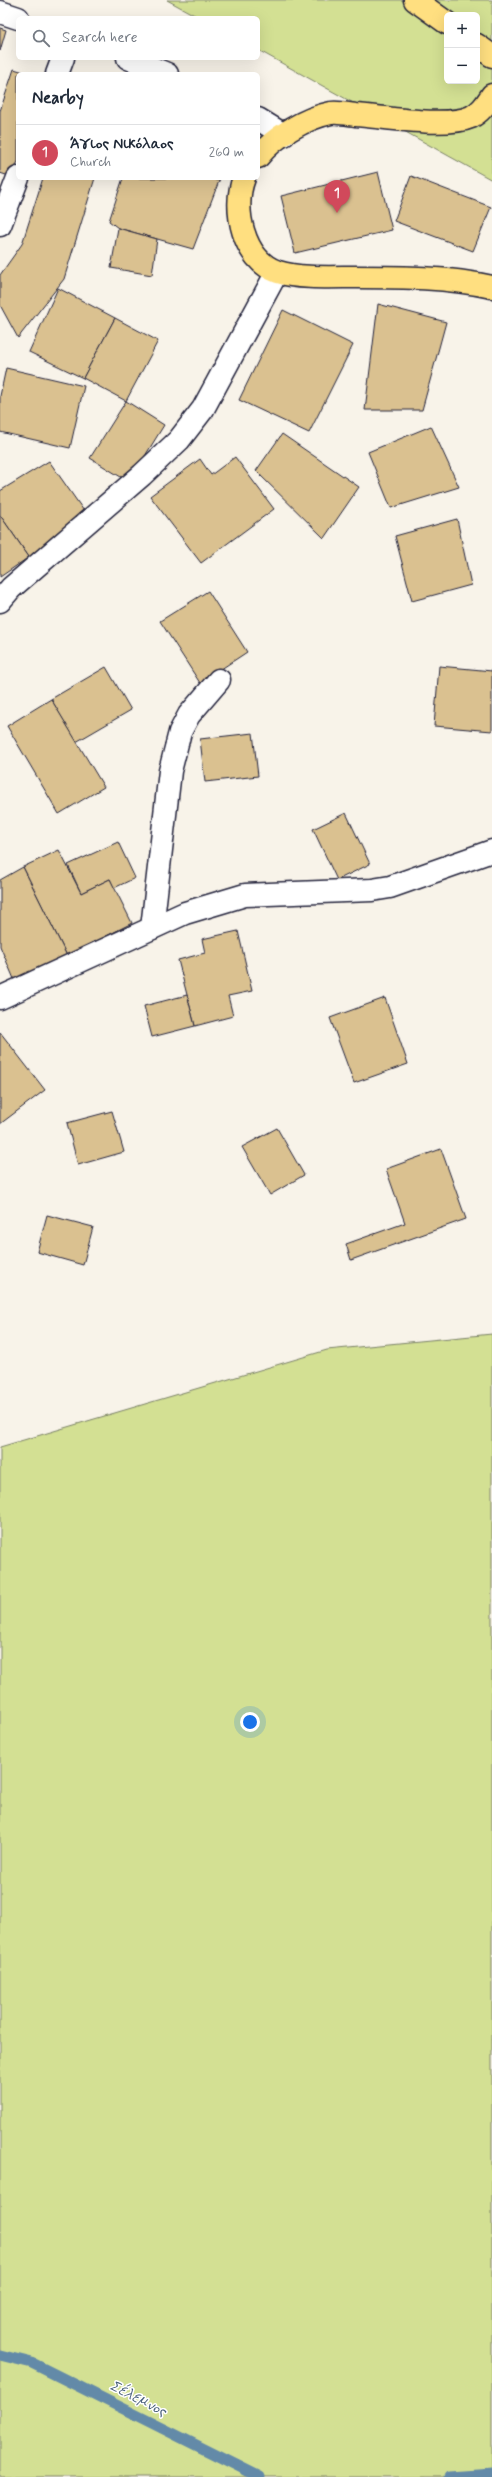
<!DOCTYPE html>
<html lang="en">
<head>
<meta charset="utf-8">
<style>
	:root { --surface:#fff; --page:#f2f2f3; --text:#1f2937; --muted:#747a83; --line:#e0e1e3; --accent:#d1495b }
	body { margin:0; font-family:Mynerve,sans-serif; background:var(--page); color:var(--text) }
	.controls { position:absolute; right:12px; top:12px; display:grid; overflow:hidden; border-radius:6px; box-shadow:0 4px 16px #0002 }
	.controls button { width:36px; height:36px; display:grid; place-items:center; padding:0; border:0; border-bottom:1px solid var(--line); background:var(--surface); color:var(--text); font:20px sans-serif }
	.you { position:absolute; left:250px; top:1722px; width:14px; height:14px; margin:-10px; border:3px solid #fff; border-radius:50%; background:#1a73e8; box-shadow:0 0 0 6px #1a73e833 }
	.badge { display:grid; place-items:center; width:26px; height:26px; border-radius:50%; background:var(--accent); color:#fff; font-size:13px; font-weight:700 }
	.pin { position:absolute; translate:-50% -33px; filter:drop-shadow(0 1px 2px #0008) }
	.pin::after { content:''; position:absolute; top:21px; width:14px; height:12px; background:inherit; clip-path:polygon(0 0,100% 0,50% 100%) }
	.list { margin:0; padding:0; list-style:none }
	h2 { display:flex; justify-content:space-between; align-items:center; height:52px; margin:0; padding:0 16px; font-size:17px }
	h2 small { font-size:13px; font-weight:400; color:var(--muted) }
	.list li { display:grid; grid-template-columns:26px 1fr auto; gap:12px; align-items:center; box-sizing:border-box; height:56px; padding:0 16px; border-top:1px solid var(--line) }
	.list b { display:block; font-size:15px; white-space:nowrap }
	.list p { margin:0; font-size:13px; white-space:nowrap; color:var(--muted) }
	.list em { font-size:13px; font-style:normal; color:var(--muted) }
	.icon { flex:none; width:22px; height:22px; fill:none; stroke:currentColor; stroke-width:2; stroke-linecap:round; stroke-linejoin:round }
	.map { position:relative; flex:none; width:492px; height:2477px; overflow:hidden }
	.search { position:absolute; background:var(--surface); box-shadow:0 4px 16px #0002; left:16px; top:16px; width:244px; height:44px; display:flex; align-items:center; gap:10px; box-sizing:border-box; padding:0 14px; border-radius:6px; color:var(--muted); font-size:15px }
	.panel { position:absolute; background:var(--surface); box-shadow:0 4px 16px #0002; left:16px; top:72px; width:244px; height:108px; border-radius:6px }
	.map>svg:first-child { display:block }
</style>
</head>
<body>
<div class="map">
<svg width="492" height="2477" viewBox="0 0 492 2477">
	<rect width="100%" height="100%" fill="#f8f3e9"/>
	<filter id="ink" filterUnits="userSpaceOnUse"><feTurbulence type="fractalNoise" baseFrequency=".025" numOctaves="2"/><feDisplacementMap in="SourceGraphic" scale="8" xChannelSelector="R" yChannelSelector="G"/><feConvolveMatrix kernelMatrix="1 2 1 2 8 2 1 2 1" color-interpolation-filters="sRGB"/></filter>
	<g filter="url(#ink)">
		<g fill="#d3e093" stroke="#7a8167" fill-rule="evenodd">
			<path d="M167 0H492V180L258 50V18H200ZM447 15H477V81H447Z"/>
			<polygon points="492,1334 492,2477 0,2477 0,1447 327,1350"/>
		</g>
		<g fill="none" stroke-linecap="round" stroke-linejoin="round">
			<g stroke="#648aa8" stroke-width="11">
				<polyline points="0,2355 32,2363 260,2477"/>
				<polyline points="449,2477 492,2474"/>
			</g>
		</g>
		<g fill="#dac190" stroke="#22223b">
			<polygon points="0,28 6,30 0,51"/>
			<polygon points="14,69 30,74 18,74 18,161 12,177 0,173 0,111"/>
			<polygon points="378,172 392,230 295,253 281,196"/>
			<polygon points="411,176 491,207 473,251 394,221"/>
			<polygon points="43,178 95,178 64,279 18,338 0,305 0,275 22,244"/>
			<polygon points="123,178 210,178 219,181 193,249 118,228 109,221"/>
			<polygon points="210,178 220,178 219,181"/>
			<polygon points="118,228 157,239 152,275 111,268"/>
			<polygon points="58,288 115,318 83,378 29,352"/>
			<polygon points="378,304 446,322 422,410 365,410"/>
			<polygon points="283,310 353,345 309,433 239,400"/>
			<polygon points="115,318 158,341 126,401 83,378"/>
			<polygon points="6,368 84,386 70,448 0,432 0,396"/>
			<polygon points="126,401 164,425 129,482 90,458"/>
			<polygon points="431,426 459,487 391,508 368,452"/>
			<polygon points="282,434 359,487 324,538 256,471"/>
			<polygon points="235,457 274,509 201,563 150,496 200,459 211,475"/>
			<polygon points="49,461 86,514 29,557 0,515 0,491"/>
			<polygon points="0,515 29,557 0,577"/>
			<polygon points="457,519 471,585 412,601 395,536"/>
			<polygon points="208,591 247,652 200,683 160,621"/>
			<polygon points="439,666 492,671 492,731 434,726"/>
			<polygon points="106,667 131,710 76,742 51,699"/>
			<polygon points="51,699 104,787 59,814 7,726"/>
			<polygon points="253,733 258,776 205,782 200,739"/>
			<polygon points="346,813 370,864 337,880 313,829"/>
			<polygon points="118,842 135,878 114,888 110,879 81,893 68,865"/>
			<polygon points="59,850 81,893 110,879 132,923 67,956 23,867"/>
			<polygon points="23,867 67,956 14,979 0,946 0,880"/>
			<polygon points="238,931 252,991 228,996 233,1016 195,1026 178,960 205,953 202,939"/>
			<polygon points="187,995 195,1026 152,1037 144,1006"/>
			<polygon points="385,998 408,1064 354,1083 330,1018"/>
			<polygon points="0,1032 45,1090 0,1124"/>
			<polygon points="112,1111 124,1152 78,1165 67,1123"/>
			<polygon points="277,1128 304,1175 270,1195 242,1147"/>
			<polygon points="441,1149 466,1219 351,1260 346,1244 405,1223 386,1169"/>
			<polygon points="47,1215 93,1227 83,1265 37,1252"/>
		</g>
		<g fill="none" stroke-linecap="round" stroke-linejoin="round">
			<g stroke="#22223b" stroke-width="25">
				<g id="minor">
					<polyline points="0,12 18,18"/>
					<polyline points="128,58 167,74"/>
					<polyline points="57,74 63,58"/>
					<polyline points="258,119 284,135"/>
					<polyline points="0,225 18,178"/>
					<polyline points="0,601 11,588 142,475 179,440 203,409 277,272"/>
					<polyline points="152,928 170,771 180,732 189,715 219,680"/>
					<polyline points="0,998 185,913 245,895 372,890 390,887 492,851"/>
				</g>
			</g>
			<g stroke="#22223b" stroke-width="25">
				<g id="major">
					<polyline points="415,0 447,23"/>
					<polyline points="477,45 492,56"/>
					<path d="M258 157C274 137 305 118 331 113 338 112 348 114 355 115 384 117 446 128 471 117 481 112 486 104 492 95"/>
					<path d="M244 178C232 208 243 260 278 272 300 279 333 277 356 277 401 277 448 277 492 287"/>
				</g>
			</g>
			<use href="#minor" stroke="#fff" stroke-width="22"/>
			<use href="#major" stroke="#ffdf80" stroke-width="22"/>
		</g>
	</g>
	<g text-anchor="middle" dominant-baseline="central" stroke-width="3" stroke-linejoin="round" paint-order="stroke">
		<g font-size="15" font-style="italic" fill="#485f7b" stroke="#fff">
			<text transform="translate(138 2399) rotate(27)">Σέλεμνος</text>
		</g>
	</g>
</svg>
<div class="controls">
<button>+</button>
<button>−</button>
</div>
<div class="you"></div>
<div class="pin badge" style="left:337px;top:213px">1</div>
<div class="search"><svg class="icon" aria-label="search" viewBox="0 0 24 24"><circle cx="10" cy="10" r="6"/><path d="M15 15l6 6"/></svg>Search here</div>
<section class="panel">
<h2>Nearby<small></small></h2>
<ul class="list">
<li><span class="badge">1</span><div><b>Άγιος Νικόλαος</b><p>Church</p></div><em>260 m</em></li>
</ul>
</section>
</div>
</body>
</html>
